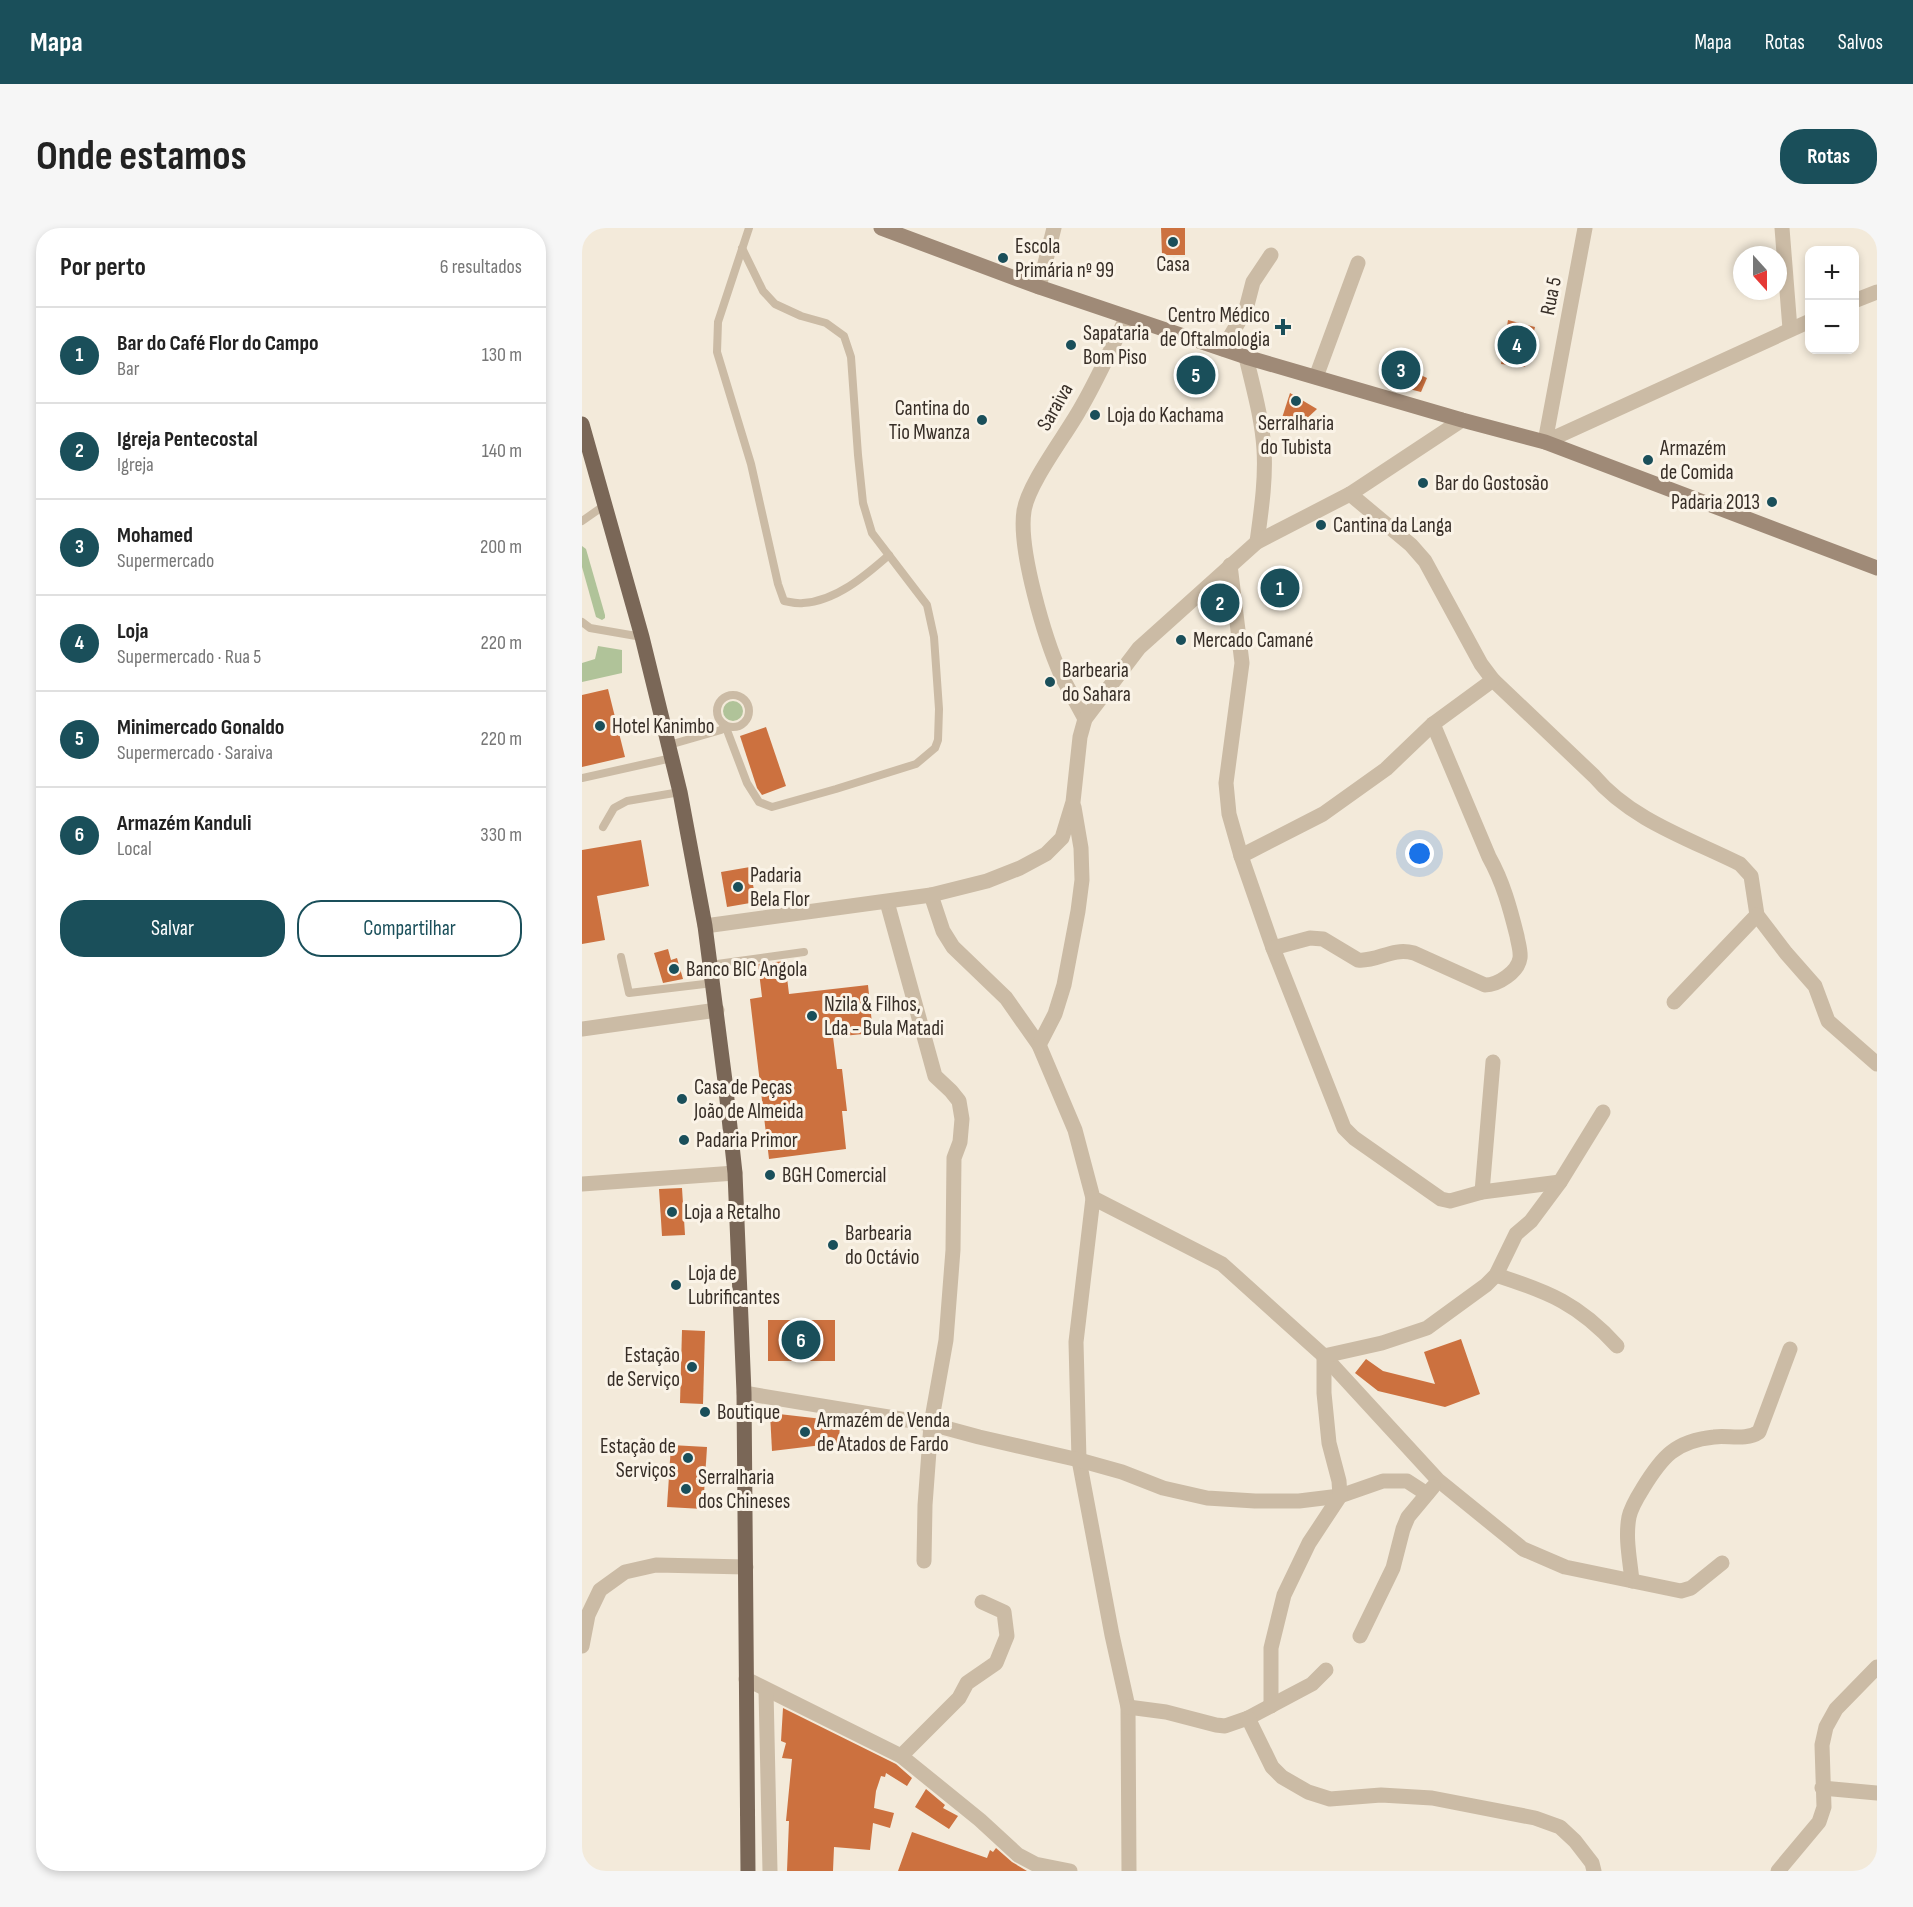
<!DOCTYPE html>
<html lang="pt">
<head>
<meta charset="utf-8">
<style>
	:root { --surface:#fff; --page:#f6f6f6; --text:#222; --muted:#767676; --line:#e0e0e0; --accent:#1a4f5a }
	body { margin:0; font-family:"Sofia Sans Condensed",sans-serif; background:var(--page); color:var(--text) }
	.controls { position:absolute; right:18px; top:18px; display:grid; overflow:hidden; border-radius:12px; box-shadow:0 3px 9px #0003 }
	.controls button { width:54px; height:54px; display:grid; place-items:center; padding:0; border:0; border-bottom:2px solid var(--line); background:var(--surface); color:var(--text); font:30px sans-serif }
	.compass { position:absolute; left:1151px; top:18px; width:54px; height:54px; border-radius:50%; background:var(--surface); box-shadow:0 3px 9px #0003; rotate:159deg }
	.you { position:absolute; left:838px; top:626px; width:21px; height:21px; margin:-15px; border:4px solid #fff; border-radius:50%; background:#1a73e8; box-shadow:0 0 0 9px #1a73e833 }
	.badge { display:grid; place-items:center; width:39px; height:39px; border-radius:50%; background:var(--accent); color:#fff; font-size:20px; font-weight:700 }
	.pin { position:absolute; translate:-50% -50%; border:3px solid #fff; box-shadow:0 2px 6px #0006 }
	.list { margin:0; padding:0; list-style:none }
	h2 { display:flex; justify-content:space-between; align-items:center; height:78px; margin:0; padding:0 24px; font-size:26px }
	h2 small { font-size:20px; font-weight:400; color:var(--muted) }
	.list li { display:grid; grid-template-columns:39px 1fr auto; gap:18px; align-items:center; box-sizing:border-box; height:96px; padding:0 24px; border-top:2px solid var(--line) }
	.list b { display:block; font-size:22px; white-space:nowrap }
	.list p { margin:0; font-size:20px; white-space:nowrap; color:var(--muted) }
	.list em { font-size:20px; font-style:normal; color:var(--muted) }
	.actions { display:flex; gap:12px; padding:18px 24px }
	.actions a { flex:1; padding:14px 0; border:2px solid var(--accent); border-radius:24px; text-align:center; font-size:21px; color:var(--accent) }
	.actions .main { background:var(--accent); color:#fff }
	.map { position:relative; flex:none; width:1295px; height:1643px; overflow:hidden; border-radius:24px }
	header { display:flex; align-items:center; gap:36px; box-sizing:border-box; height:84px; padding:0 30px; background:var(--accent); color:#fff }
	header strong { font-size:28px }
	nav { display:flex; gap:33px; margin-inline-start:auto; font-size:21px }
	.intro { display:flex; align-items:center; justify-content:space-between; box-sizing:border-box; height:144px; padding:0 36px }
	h1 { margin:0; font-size:42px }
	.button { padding:15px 27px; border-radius:24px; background:var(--accent); color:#fff; font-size:21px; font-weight:700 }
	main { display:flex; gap:36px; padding:0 36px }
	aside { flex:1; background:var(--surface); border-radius:24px; box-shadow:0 3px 9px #0003 }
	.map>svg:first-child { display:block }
</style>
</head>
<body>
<header>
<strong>Mapa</strong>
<nav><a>Mapa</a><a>Rotas</a><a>Salvos</a></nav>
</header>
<div class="intro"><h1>Onde estamos</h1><a class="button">Rotas</a></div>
<main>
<aside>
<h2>Por perto<small>6 resultados</small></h2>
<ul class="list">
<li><span class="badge">1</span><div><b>Bar do Café Flor do Campo</b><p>Bar</p></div><em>130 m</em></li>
<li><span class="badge">2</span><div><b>Igreja Pentecostal</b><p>Igreja</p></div><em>140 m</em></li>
<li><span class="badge">3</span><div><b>Mohamed</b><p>Supermercado</p></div><em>200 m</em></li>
<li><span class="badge">4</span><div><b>Loja</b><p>Supermercado · Rua 5</p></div><em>220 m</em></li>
<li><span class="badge">5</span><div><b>Minimercado Gonaldo</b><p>Supermercado · Saraiva</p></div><em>220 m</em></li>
<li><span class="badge">6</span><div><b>Armazém Kanduli</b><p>Local</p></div><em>330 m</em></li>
</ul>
<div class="actions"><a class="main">Salvar</a><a>Compartilhar</a></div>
</aside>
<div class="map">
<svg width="1295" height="1643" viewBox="0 0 1295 1643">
	<rect width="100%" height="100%" fill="#f3eada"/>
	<g fill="#b0c399">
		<polygon points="0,318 4,321 23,387 23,390 20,392 14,389 0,339"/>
		<polygon points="16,418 40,422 40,445 0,454 0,435 13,431"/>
		<circle cx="151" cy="483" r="10"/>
	</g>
	<g fill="#cc713f">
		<polygon points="579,0 603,0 603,27 580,27"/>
		<polygon points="926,92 953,99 943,139 919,136"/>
		<polygon points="813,135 845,150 839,164 803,155"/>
		<polygon points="708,165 735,181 721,194 700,190"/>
		<polygon points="26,461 43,529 0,539 0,467"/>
		<polygon points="184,499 204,558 180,567 175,560 158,508"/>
		<polygon points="59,612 67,658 15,668 23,712 0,716 0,622"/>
		<polygon points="168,639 174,674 145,679 139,644"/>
		<polygon points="86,721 89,732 95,730 101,751 81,755 72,725"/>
		<polygon points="203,733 207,766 286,757 291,805 251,809 255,841 260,841 265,883 260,883 264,921 187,931 168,771 180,769 176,736"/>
		<polygon points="100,960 103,1007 80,1008 77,961"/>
		<rect x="186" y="1092" width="67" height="41"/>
		<polygon points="100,1102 123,1103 121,1176 98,1175"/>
		<polygon points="879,1111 898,1166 863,1179 796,1163 773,1145 784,1131 801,1143 853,1156 842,1124"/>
		<polygon points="188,1185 258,1193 257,1215 190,1223"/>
		<polygon points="89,1217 125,1219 121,1281 85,1279"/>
		<polygon points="201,1480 314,1536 330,1550 325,1558 304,1545 303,1549 299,1548 294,1563 292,1580 312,1585 308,1600 291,1595 288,1622 252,1619 251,1643 205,1643 207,1593 204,1593 210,1531 200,1530 204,1515 199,1513"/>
		<polygon points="344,1561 363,1577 361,1580 376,1588 367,1601 333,1579"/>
		<polygon points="330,1604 405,1630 408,1622 411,1624 414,1620 430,1634 445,1643 316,1643"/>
	</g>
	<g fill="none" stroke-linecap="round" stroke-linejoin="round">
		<g stroke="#cbbba5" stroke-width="8">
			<path d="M167 0 136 94 135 124 169 236 196 356 202 373C208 374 215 376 221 375 254 373 283 348 307 327"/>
			<polyline points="0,293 23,277"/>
			<polyline points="0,394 8,400 60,409"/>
			<circle cx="151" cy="483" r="16"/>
			<polyline points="87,517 139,502 143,497 165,555 177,574 190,579 254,561 334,536 353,520 356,512 357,481 352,409 345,377 290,305 281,275 276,227 269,129 262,108 244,95 219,88 193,76 181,63 160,20"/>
			<polyline points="0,550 90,530"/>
			<polyline points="21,599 32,580 45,573 98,564"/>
			<polyline points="39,729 47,765 131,755"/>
			<polyline points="128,737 222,724"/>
		</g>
		<g stroke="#cbbba5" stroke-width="15">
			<polyline points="1200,0 1208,101"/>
			<polyline points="457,59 472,0"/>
			<polyline points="1272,73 1295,64"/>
			<polyline points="641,121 664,81 671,54 689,27"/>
			<path d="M664 129C671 159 680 190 682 221 684 252 679 284 675 314"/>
			<polyline points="734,149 776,35"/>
			<polyline points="963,214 1228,93"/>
			<polyline points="963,214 1003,0"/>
			<path d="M768 266 829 317 843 333 899 436 911 452 1012 548C1049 592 1108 611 1158 636L1169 648 1175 687 1204 725 1233 758 1246 793 1295 836"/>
			<polyline points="648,337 660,435 644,555 647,586 659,628 691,720 762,900 772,910 859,971 868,973 900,964 978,954"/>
			<path d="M503 491C495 476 487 462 479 447 463 411 436 321 442 283 446 256 483 208 497 183 515 153 529 120 545 89"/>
			<polyline points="659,628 741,586 804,541 851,496 911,452"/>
			<polyline points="349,667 361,703 371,719 424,770 457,817 493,902 511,970 640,1036 742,1128 856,1252 941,1321 983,1339 1099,1363 1109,1360 1140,1335"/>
			<polyline points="305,674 353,848 369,863 377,873 380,891 378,914 372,930 371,1022 364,1112 349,1196 343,1277 342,1333"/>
			<polyline points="123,698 349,667 405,653 438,640 464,626 480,610 491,574 498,509 503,491 557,420 675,314 768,266 880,192"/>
			<path d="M691 720 728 710 741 711 776 732C796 734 809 719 832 725L903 757C916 757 936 744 938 730 939 723 936 715 935 708 928 680 921 654 907 629L851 496"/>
			<polyline points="1092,774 1175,687"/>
			<polyline points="0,801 135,782"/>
			<polyline points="457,817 473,786 482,757 496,683 500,652 499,620 492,579"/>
			<polyline points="0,956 153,945"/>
			<polyline points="900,964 911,834"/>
			<polyline points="511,970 494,1114 497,1232 530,1407 546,1479 547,1643"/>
			<path d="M914 1047C967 1064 997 1076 1035 1118"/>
			<polyline points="162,1165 349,1196 397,1209 497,1232 540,1244 581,1260 625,1270 673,1273 717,1273 758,1268 801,1253 825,1253 845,1266"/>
			<path d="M1050 1353C1048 1332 1043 1310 1047 1289 1049 1279 1056 1268 1061 1260 1080 1229 1093 1213 1132 1209 1146 1207 1164 1213 1177 1204L1208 1121"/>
			<polyline points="778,1408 811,1340 821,1301 826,1289 851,1259"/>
			<polyline points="0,1418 6,1387 18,1362 43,1344 74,1337 164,1339"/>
			<polyline points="164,1451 319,1528 398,1592 436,1627 453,1636 488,1643"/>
			<polyline points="184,1462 188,1643"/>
			<polyline points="689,1478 689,1420 702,1367 727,1315 758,1268 757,1253 747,1215 742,1165 742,1128 800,1115 845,1100 904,1057 914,1047 934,1006 949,993 978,954 1021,884"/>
			<polyline points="546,1479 584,1484 634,1497 643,1498 666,1490 730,1456 744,1442"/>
			<polyline points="666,1490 690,1539 700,1549 726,1564 748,1571 799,1567 850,1570 953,1590 978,1599 993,1613 1010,1635 1012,1643"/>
			<polyline points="319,1528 377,1470 385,1455 414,1435 425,1408 422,1384 400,1374"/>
			<polyline points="1240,1560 1295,1565"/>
			<polyline points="1196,1643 1237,1594 1242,1579 1240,1517 1244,1499 1254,1481 1295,1439"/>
		</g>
		<polyline stroke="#9f8a77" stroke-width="15" points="299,0 457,59 664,129 880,192 963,214 1295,340"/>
		<polyline stroke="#7a6757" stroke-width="15" points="0,196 60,409 98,564 123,698 143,853 153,945 162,1165 166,1643"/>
	</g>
	<g fill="#1a4f5a" stroke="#faf3e7" stroke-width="2">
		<circle cx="591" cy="14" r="6"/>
		<circle cx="421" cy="30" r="6"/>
		<path d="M698 90h6v6h6v6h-6v6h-6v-6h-6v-6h6z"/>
		<circle cx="489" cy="117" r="6"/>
		<circle cx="714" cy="173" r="6"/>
		<circle cx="513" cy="187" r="6"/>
		<circle cx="400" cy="192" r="6"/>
		<circle cx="1066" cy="232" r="6"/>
		<circle cx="841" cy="255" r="6"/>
		<circle cx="1190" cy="274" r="6"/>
		<circle cx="739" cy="297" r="6"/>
		<circle cx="599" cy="412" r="6"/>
		<circle cx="468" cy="454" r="6"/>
		<circle cx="18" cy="498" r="6"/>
		<circle cx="156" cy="659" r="6"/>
		<circle cx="92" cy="741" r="6"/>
		<circle cx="230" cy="788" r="6"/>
		<circle cx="100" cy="871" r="6"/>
		<circle cx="102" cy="912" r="6"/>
		<circle cx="188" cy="947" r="6"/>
		<circle cx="90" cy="984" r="6"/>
		<circle cx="251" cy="1017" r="6"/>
		<circle cx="94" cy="1057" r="6"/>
		<circle cx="110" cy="1139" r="6"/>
		<circle cx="123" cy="1184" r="6"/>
		<circle cx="223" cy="1204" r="6"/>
		<circle cx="106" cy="1230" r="6"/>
		<circle cx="104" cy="1261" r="6"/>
	</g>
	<g text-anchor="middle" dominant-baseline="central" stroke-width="6" stroke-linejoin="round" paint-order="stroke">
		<g font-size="21" fill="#372e27" stroke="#faf3e7" text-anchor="start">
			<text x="433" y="18">Escola<tspan x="433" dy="24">Primária nº 99</tspan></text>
			<text x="591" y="36" text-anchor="middle">Casa</text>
			<text x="688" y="87" text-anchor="end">Centro Médico<tspan x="688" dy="24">de Oftalmologia</tspan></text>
			<text x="501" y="105">Sapataria<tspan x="501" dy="24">Bom Piso</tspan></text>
			<text x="388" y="180" text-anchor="end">Cantina do<tspan x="388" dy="24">Tio Mwanza</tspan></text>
			<text x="525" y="187">Loja do Kachama</text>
			<text x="714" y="195" text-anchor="middle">Serralharia<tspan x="714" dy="24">do Tubista</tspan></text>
			<text x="1078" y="220">Armazém<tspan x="1078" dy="24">de Comida</tspan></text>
			<text x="853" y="255">Bar do Gostosão</text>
			<text x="1178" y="274" text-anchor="end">Padaria 2013</text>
			<text x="751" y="297">Cantina da Langa</text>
			<text x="611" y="412">Mercado Camané</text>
			<text x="480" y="442">Barbearia<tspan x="480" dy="24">do Sahara</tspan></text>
			<text x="30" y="498">Hotel Kanimbo</text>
			<text x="168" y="647">Padaria<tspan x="168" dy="24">Bela Flor</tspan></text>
			<text x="104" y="741">Banco BIC Angola</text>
			<text x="242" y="776">Nzila &amp; Filhos,<tspan x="242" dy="24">Lda - Bula Matadi</tspan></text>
			<text x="112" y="859">Casa de Peças<tspan x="112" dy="24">João de Almeida</tspan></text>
			<text x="114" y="912">Padaria Primor</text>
			<text x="200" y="947">BGH Comercial</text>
			<text x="102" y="984">Loja a Retalho</text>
			<text x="263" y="1005">Barbearia<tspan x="263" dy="24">do Octávio</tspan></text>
			<text x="106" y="1045">Loja de<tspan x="106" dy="24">Lubrificantes</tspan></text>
			<text x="98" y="1127" text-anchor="end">Estação<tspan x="98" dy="24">de Serviço</tspan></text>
			<text x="135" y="1184">Boutique</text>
			<text x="235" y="1192">Armazém de Venda<tspan x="235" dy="24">de Atados de Fardo</tspan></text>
			<text x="94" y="1218" text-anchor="end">Estação de<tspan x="94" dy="24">Serviços</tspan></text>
			<text x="116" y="1249">Serralharia<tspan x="116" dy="24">dos Chineses</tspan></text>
		</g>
		<g font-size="21" fill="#372e27" stroke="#faf3e7">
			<text transform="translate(969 68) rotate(-79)">Rua 5</text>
			<text transform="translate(473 179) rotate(-60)">Saraiva</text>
		</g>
	</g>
</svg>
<div class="controls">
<button>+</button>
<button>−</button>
</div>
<svg class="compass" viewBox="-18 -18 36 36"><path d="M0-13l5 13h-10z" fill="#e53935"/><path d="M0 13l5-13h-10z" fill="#767676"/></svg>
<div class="you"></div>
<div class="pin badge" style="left:698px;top:360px">1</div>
<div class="pin badge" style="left:638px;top:375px">2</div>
<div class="pin badge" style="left:819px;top:142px">3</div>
<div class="pin badge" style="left:935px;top:117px">4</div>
<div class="pin badge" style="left:614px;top:147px">5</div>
<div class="pin badge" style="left:219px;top:1112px">6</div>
</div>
</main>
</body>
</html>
